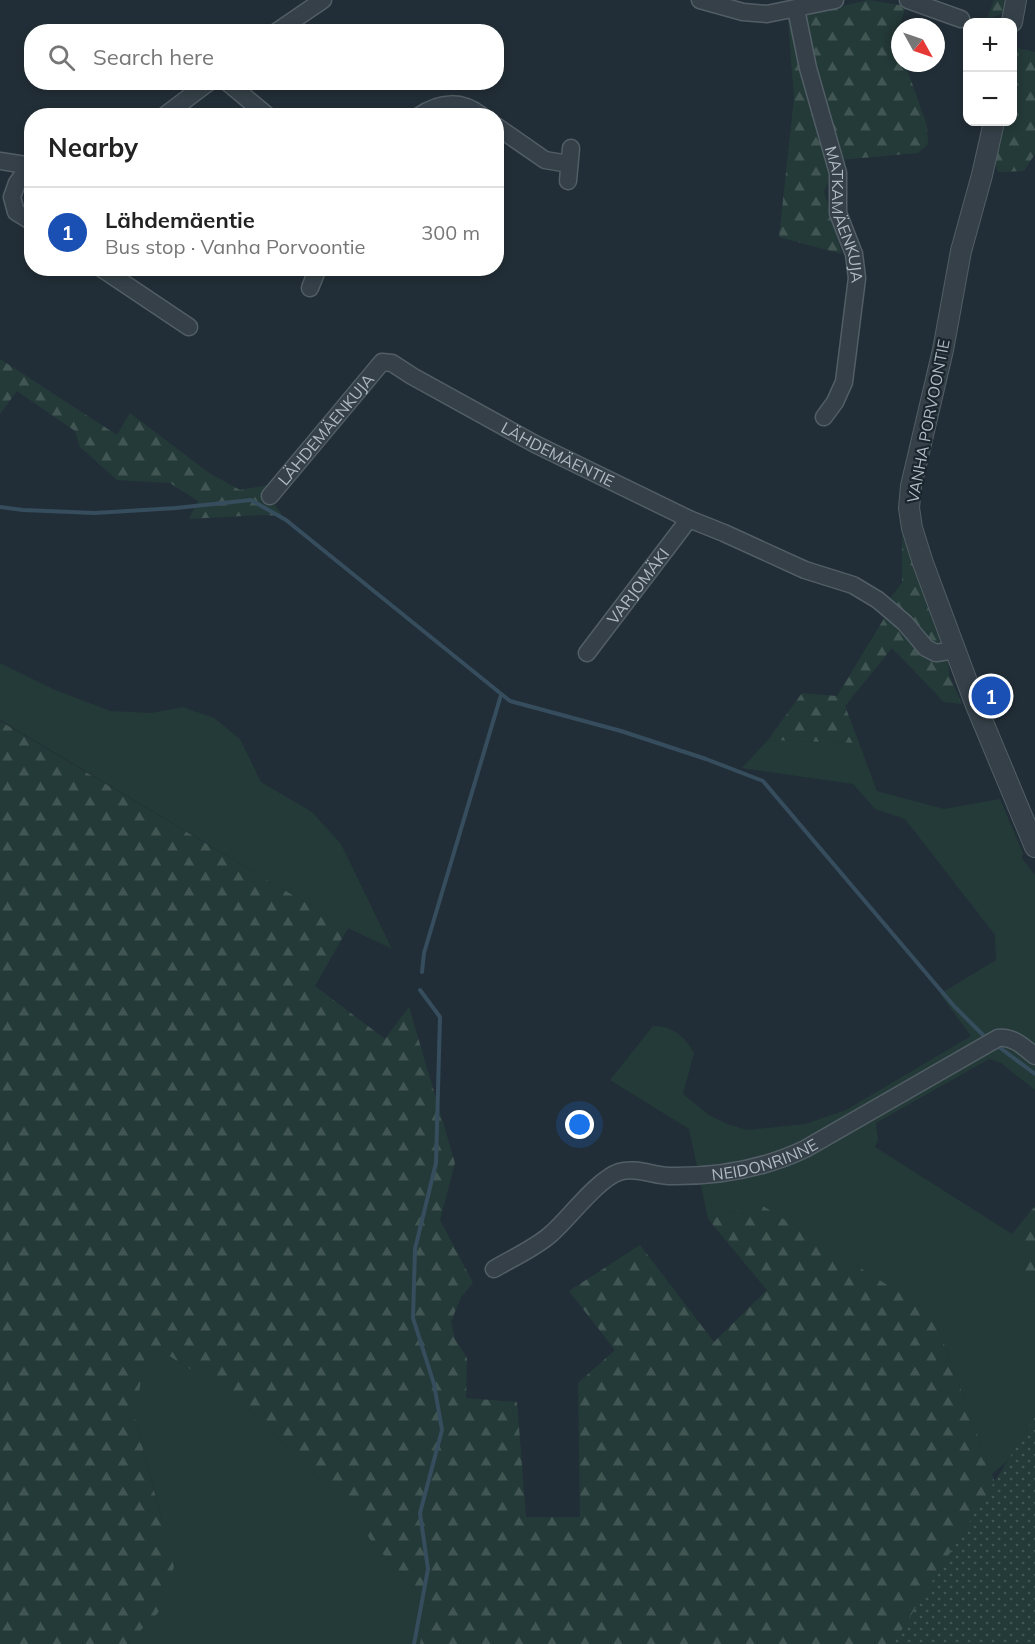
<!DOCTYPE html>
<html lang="en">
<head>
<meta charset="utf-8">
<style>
	:root { --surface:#fff; --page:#f2f2f2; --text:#222; --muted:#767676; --line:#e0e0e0; --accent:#4f6a80 }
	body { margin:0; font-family:Mulish,sans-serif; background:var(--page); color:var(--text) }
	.controls { position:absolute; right:18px; top:18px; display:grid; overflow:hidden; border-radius:12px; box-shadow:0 3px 9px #0003 }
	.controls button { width:54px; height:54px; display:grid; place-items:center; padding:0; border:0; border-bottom:2px solid var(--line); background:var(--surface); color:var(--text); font:30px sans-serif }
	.compass { position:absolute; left:891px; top:18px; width:54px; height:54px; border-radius:50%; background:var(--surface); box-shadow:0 3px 9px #0003; rotate:130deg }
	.you { position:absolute; left:580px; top:1125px; width:21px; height:21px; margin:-15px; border:4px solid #fff; border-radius:50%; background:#1a73e8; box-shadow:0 0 0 9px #1a73e833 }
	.badge { display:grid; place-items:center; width:39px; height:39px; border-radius:50%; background:var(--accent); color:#fff; font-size:20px; font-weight:700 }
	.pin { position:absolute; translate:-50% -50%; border:3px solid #fff; box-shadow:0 2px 6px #0006 }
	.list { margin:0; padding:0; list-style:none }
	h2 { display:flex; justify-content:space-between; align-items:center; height:78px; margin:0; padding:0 24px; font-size:26px }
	h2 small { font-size:20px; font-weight:400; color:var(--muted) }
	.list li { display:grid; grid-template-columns:39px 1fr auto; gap:18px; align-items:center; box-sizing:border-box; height:90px; padding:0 24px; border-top:2px solid var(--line) }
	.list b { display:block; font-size:22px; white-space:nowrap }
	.list p { margin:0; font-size:20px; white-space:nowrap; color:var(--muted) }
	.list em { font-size:20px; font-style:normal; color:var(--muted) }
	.icon { flex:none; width:33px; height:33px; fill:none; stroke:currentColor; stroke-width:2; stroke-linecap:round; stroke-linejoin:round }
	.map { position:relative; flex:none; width:1035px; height:1644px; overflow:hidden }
	.search { position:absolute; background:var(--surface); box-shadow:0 3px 9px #0003; left:24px; top:24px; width:480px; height:66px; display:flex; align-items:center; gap:15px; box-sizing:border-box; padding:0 21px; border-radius:24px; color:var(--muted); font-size:22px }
	.panel { position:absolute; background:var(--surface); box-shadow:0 3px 9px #0003; left:24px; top:108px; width:480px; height:168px; border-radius:24px }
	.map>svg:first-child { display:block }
</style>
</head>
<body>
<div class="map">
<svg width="1035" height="1644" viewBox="0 0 1035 1644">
	<defs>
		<pattern id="forest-firs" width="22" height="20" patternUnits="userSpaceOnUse" patternTransform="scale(1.5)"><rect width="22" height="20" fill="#243a38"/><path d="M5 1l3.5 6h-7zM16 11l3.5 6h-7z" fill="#415553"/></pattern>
		<pattern id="park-dots" width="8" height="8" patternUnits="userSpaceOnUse" patternTransform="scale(1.5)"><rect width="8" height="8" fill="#243a38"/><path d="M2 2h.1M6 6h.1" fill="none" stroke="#415553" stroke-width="1.8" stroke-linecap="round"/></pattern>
	</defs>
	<rect width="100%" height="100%" fill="#222e37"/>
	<g fill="#243a38">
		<polygon points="0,663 53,689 110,711 151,713 183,707 214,718 240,739 261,782 312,812 341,844 392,949 348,928 0,720"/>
		<path d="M768 740 859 743 877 791 944 809 1000 799 1023 853 1022 858 1035 875V1090L1001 1063 989 1059 876 1123 878 1140 875 1147 1012 1234 1035 1299V1426L1012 1457 992 1474 933 1314 760 1204 708 1219 700 1181 787 1153 698 1171 689 1129 610 1080 653 1026C671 1025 686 1037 694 1053L683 1094 709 1115 727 1124 747 1130 805 1124 846 1110 971 1036 940 994 996 960 995 935 905 819 875 809 853 784 742 768Z"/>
		<polygon points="163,1352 242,1402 292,1451 357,1519 373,1544 428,1601 420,1644 127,1644 130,1642 161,1516 135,1418 144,1360"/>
	</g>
	<g fill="url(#forest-firs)">
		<polygon points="868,0 906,6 896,37 900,48 900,63 905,63 927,126 928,144 918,153 839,160 824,191 842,254 779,237 794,98 788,19"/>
		<polygon points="994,0 1008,0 1004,13 987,19"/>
		<polygon points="1017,48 1035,52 1035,154 1024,171 998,172 993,156 1001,122 1012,122 1013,73"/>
		<polygon points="0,359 117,435 130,413 209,473 240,490 275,484 271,500 283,516 262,515 189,519 198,501 170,483 117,480 80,447 75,431 17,391 0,414"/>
		<polygon points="902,535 945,649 937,649 887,602 902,583"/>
		<polygon points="888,612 948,657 949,675 962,704 944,702 892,648 845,706 859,743 768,740 802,693 837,696"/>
		<polygon points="0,721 348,928 315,986 385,1039 409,1007 455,1163 440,1220 473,1283 461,1297 451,1322 455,1339 467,1358 466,1398 517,1402 526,1517 580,1517 578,1383 615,1350 569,1291 640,1245 714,1342 767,1290 708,1219 760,1204 933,1314 1035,1591 1035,1644 420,1644 428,1601 373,1544 357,1519 292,1451 242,1402 163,1352 144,1361 135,1418 174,1567 158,1613 127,1644 0,1644"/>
		<polygon points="1035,1206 1035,1299 1012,1234"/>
	</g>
	<polygon fill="url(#park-dots)" points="1035,1417 1035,1644 893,1644"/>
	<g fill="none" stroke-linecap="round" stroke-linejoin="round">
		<g stroke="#364d5e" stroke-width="4">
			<polyline points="0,507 23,510 95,513 176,508 251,500 286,520 510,701 621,731 706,759 763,781 954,1006 986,1038"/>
			<polyline points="422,972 424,953 501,695"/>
			<polyline points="995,1044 1035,1074"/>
			<polyline points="414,1644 428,1569 420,1513 442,1430 434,1384 413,1318 415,1249 436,1163 440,1017 420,990"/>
		</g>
		<g stroke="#525e65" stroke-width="19">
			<g id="minor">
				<polyline points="700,0 743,12 767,14 835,0"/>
				<polyline points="908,0 961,19"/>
				<path id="s1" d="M796 9 808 68 838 173V213L854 254 857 278 844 382 835 402 824 417"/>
				<polyline points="276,32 323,0"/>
				<polyline points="227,82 268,116"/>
				<polyline points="164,116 209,82"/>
				<path d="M419 116C440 101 462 100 482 116"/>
				<polyline points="496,126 545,160 569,164"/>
				<polyline points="0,161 32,166"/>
				<polyline points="29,166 17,183 12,197 16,212 32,222"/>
				<polyline points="568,181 571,148"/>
				<polyline points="101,268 189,327"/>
				<polyline points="310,288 318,268"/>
				<path id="s2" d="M270 496 382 362 392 363 412 376 535 444 689 519 724 533 805 570 853 585 878 600 905 623 926 648 936 653 955 650"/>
				<path id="s3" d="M587 653 689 519"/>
				<path id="s4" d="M494 1269C512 1258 536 1248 552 1233 569 1218 598 1179 619 1172 635 1167 652 1175 668 1176 717 1177 761 1170 805 1149L998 1038C1013 1036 1024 1047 1035 1056"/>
			</g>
		</g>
		<g stroke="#525e65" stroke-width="22">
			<g id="tertiary">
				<polyline points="1012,22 1016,0"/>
				<polyline points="994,122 982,175 961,251 943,350 911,486 909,508 912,528 923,563 975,703 1035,847"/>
			</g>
		</g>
		<use href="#minor" stroke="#354048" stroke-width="16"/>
		<use href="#tertiary" stroke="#354048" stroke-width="20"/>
	</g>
	<g text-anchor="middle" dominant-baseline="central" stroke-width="4.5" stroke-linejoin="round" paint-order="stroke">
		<g font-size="16" fill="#afbbc4" stroke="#1a252c">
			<text stroke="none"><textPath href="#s1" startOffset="212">MATKAMÄENKUJA</textPath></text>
			<text transform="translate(928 421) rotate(-79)">VANHA PORVOONTIE</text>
			<text stroke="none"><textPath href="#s2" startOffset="87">LÄHDEMÄENKUJA</textPath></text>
			<text stroke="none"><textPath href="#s2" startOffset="374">LÄHDEMÄENTIE</textPath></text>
			<text stroke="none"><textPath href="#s3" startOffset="84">VARJOMÄKI</textPath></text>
			<text stroke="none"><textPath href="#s4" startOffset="308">NEIDONRINNE</textPath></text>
		</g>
	</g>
</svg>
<div class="controls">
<button>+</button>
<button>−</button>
</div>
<svg class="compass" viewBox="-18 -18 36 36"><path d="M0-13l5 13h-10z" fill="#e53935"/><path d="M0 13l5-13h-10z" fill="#767676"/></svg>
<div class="you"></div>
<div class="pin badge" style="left:991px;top:696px;background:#1a4fb4">1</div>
<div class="search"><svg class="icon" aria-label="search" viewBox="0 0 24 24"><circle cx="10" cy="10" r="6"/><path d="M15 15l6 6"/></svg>Search here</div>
<section class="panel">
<h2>Nearby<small></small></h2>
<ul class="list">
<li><span class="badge" style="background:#1a4fb4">1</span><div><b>Lähdemäentie</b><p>Bus stop · Vanha Porvoontie</p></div><em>300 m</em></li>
</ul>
</section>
</div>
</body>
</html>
